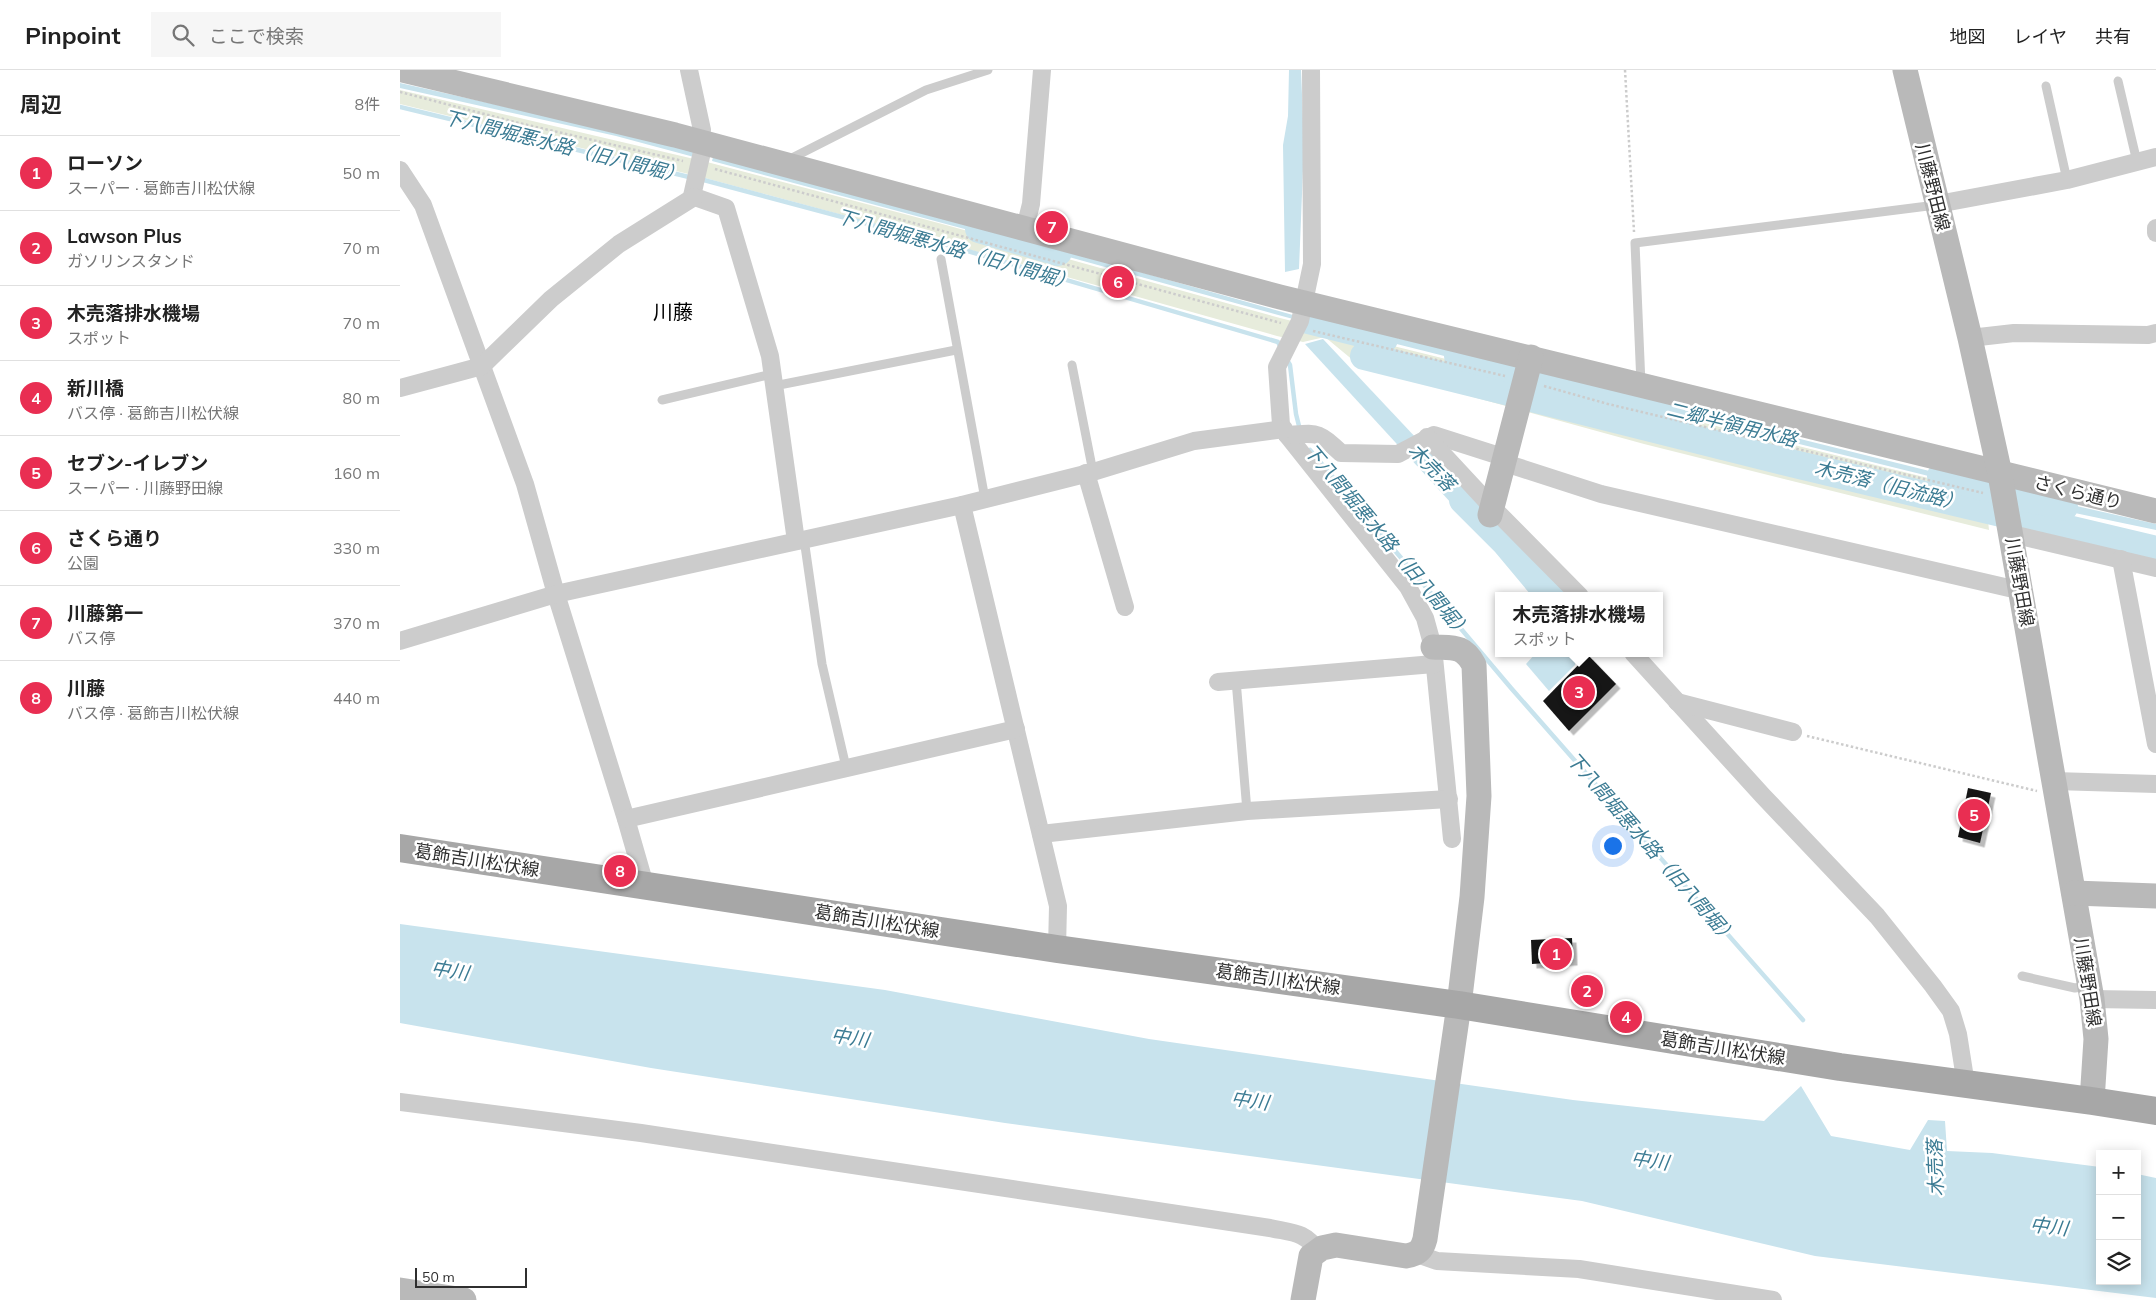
<!DOCTYPE html>
<html lang="ja">
<head>
<meta charset="utf-8">
<style>
	:root { --surface:#fff; --page:#f6f6f6; --text:#222; --muted:#767676; --line:#e0e0e0; --accent:#e92e52 }
	body { margin:0; font-family:Mulish,"Noto Sans JP",sans-serif; background:var(--page); color:var(--text) }
	.controls { position:absolute; right:15px; bottom:15px; display:grid; overflow:hidden; border-radius:0px; box-shadow:0 2px 12px #0003 }
	.controls button { width:45px; height:45px; display:grid; place-items:center; padding:0; border:0; border-bottom:1px solid var(--line); background:var(--surface); color:var(--text); font:25px sans-serif }
	.scale { position:absolute; left:15px; bottom:12px; width:112px; box-sizing:border-box; padding-left:5px; border:2px solid #2f2f2f; border-top:0; font-size:14px; line-height:18px; white-space:nowrap; color:#2f2f2f; -webkit-text-stroke:4px #fff; paint-order:stroke }
	.you { position:absolute; left:1212px; top:775px; width:18px; height:18px; margin:-12px; border:4px solid #fff; border-radius:50%; background:#1a73e8; box-shadow:0 0 0 8px #1a73e833 }
	.badge { display:grid; place-items:center; width:32px; height:32px; border-radius:50%; background:var(--accent); color:#fff; font-size:16px; font-weight:700 }
	.pin { position:absolute; translate:-50% -50%; border:2px solid #fff; box-shadow:0 1px 5px #0006 }
	.popup { position:absolute; left:1095px; top:522px; width:168px; height:65px; box-sizing:border-box; display:grid; place-content:center; border-radius:0px; background:var(--surface); filter:drop-shadow(0 1px 4px #0005); font-size:16px; white-space:nowrap; color:var(--muted) }
	.popup b { font-size:19px; color:var(--text) }
	.popup::after { content:''; position:absolute; left:50%; top:100%; margin-left:-10px; border:10px solid transparent; border-top-color:var(--surface) }
	.list { margin:0; padding:0; list-style:none }
	h2 { display:flex; justify-content:space-between; align-items:center; height:65px; margin:0; padding:0 20px; font-size:21px }
	h2 small { font-size:16px; font-weight:400; color:var(--muted) }
	.list li { display:grid; grid-template-columns:32px 1fr auto; gap:15px; align-items:center; box-sizing:border-box; height:75px; padding:0 20px; border-top:1px solid var(--line) }
	.list b { display:block; font-size:19px; white-space:nowrap }
	.list p { margin:0; font-size:16px; white-space:nowrap; color:var(--muted) }
	.list em { font-size:16px; font-style:normal; color:var(--muted) }
	.icon { flex:none; width:28px; height:28px; fill:none; stroke:currentColor; stroke-width:2; stroke-linecap:round; stroke-linejoin:round }
	.map { position:relative; flex:none; width:1756px; height:1230px; overflow:hidden }
	header { display:flex; align-items:center; gap:30px; box-sizing:border-box; height:70px; padding:0 25px; background:var(--surface); border-bottom:1px solid var(--line) }
	header strong { font-size:24px }
	nav { display:flex; gap:28px; margin-inline-start:auto; font-size:18px }
	.search { width:350px; height:45px; background:var(--page); display:flex; align-items:center; gap:12px; box-sizing:border-box; padding:0 18px; border-radius:0px; color:var(--muted); font-size:19px }
	main { display:flex }
	aside { flex:1; background:var(--surface) }
	.map>svg:first-child { display:block }
</style>
</head>
<body>
<header>
<strong>Pinpoint</strong>
<div class="search"><svg class="icon" aria-label="search" viewBox="0 0 24 24"><circle cx="10" cy="10" r="6"/><path d="M15 15l6 6"/></svg>ここで検索</div>
<nav><a>地図</a><a>レイヤ</a><a>共有</a></nav>
</header>
<main>
<aside>
<h2>周辺<small>8件</small></h2>
<ul class="list">
<li><span class="badge">1</span><div><b>ローソン</b><p>スーパー · 葛飾吉川松伏線</p></div><em>50 m</em></li>
<li><span class="badge">2</span><div><b>Lawson Plus</b><p>ガソリンスタンド</p></div><em>70 m</em></li>
<li><span class="badge">3</span><div><b>木売落排水機場</b><p>スポット</p></div><em>70 m</em></li>
<li><span class="badge">4</span><div><b>新川橋</b><p>バス停 · 葛飾吉川松伏線</p></div><em>80 m</em></li>
<li><span class="badge">5</span><div><b>セブン-イレブン</b><p>スーパー · 川藤野田線</p></div><em>160 m</em></li>
<li><span class="badge">6</span><div><b>さくら通り</b><p>公園</p></div><em>330 m</em></li>
<li><span class="badge">7</span><div><b>川藤第一</b><p>バス停</p></div><em>370 m</em></li>
<li><span class="badge">8</span><div><b>川藤</b><p>バス停 · 葛飾吉川松伏線</p></div><em>440 m</em></li>
</ul>
</aside>
<div class="map">
<svg width="1756" height="1230" viewBox="0 0 1756 1230">
	<defs>
		<filter id="shadow"><feDropShadow dx="4.5" dy="4.5" stdDeviation="0" flood-color="#0004"/></filter>
	</defs>
	<rect width="100%" height="100%" fill="#fff"/>
	<polygon fill="#e7ecdc" points="0,20 307,92 546,155 880,248 1585,422 1589,460 1244,374 960,296 925,267 903,272 877,266 546,173 305,108 0,34"/>
	<g fill="#c8e3ed">
		<polygon points="889,0 901,0 904,74 899,199 885,202 883,75 888,46"/>
		<polygon points="0,13 218,62 295,82 294,87 216,66 0,18"/>
		<polygon points="313,87 615,167 613,172 312,91"/>
		<polygon points="623,169 893,245 893,249 622,174"/>
		<polygon points="950,258 1094,289 1092,298 949,262"/>
		<polygon points="923,269 1081,437 1075,459 905,274"/>
		<polygon points="1166,310 1226,325 1225,331 1160,315"/>
		<polygon points="1235,328 1578,413 1577,418 1234,333"/>
		<polygon points="1628,425 1756,454 1756,460 1670,442 1626,430"/>
		<polygon points="1107,465 1162,526 1135,526 1096,482 1102,466"/>
		<polygon points="1136,583 1176,583 1175,595 1149,621 1126,594"/>
		<polygon points="0,854 485,920 749,969 1173,1030 1364,1051 1401,1016 1431,1066 1510,1080 1528,1050 1545,1051 1547,1081 1592,1083 1700,1097 1700,1211 1737,1211 1737,1104 1756,1108 1756,1228 1415,1186 1182,1131 605,1053 251,998 0,953"/>
	</g>
	<g fill="none" stroke-linecap="round" stroke-linejoin="round">
		<g stroke="#c8e3ed" stroke-width="4.5">
			<polyline points="0,37 293,108"/>
			<polyline points="300,109 547,175 878,272 881,278"/>
			<polyline points="887,290 890,295 896,344 900,360"/>
			<polyline points="910,380 1111,618 1403,950"/>
		</g>
		<g stroke="#c8e3ed" stroke-width="28">
			<polyline points="579,159 658,182"/>
			<polyline points="908,250 984,269"/>
			<polyline points="964,286 1109,322"/>
			<polyline points="1058,286 1271,338"/>
			<polyline points="1135,329 1399,395 1756,480"/>
			<polyline points="1541,406 1664,437"/>
			<polyline points="1063,430 1105,472 1150,526"/>
		</g>
	</g>
	<g fill="#161616" filter="url(#shadow)">
		<polygon points="1188,585 1216,614 1169,661 1143,631"/>
		<polygon points="1568,718 1591,723 1580,773 1558,767"/>
		<polygon points="1172,868 1173,891 1132,894 1131,870"/>
	</g>
	<g fill="none" stroke-linecap="round" stroke-linejoin="round">
		<g stroke="#ccc" stroke-width="2.5" stroke-dasharray="2.5 2.5" stroke-linecap="butt">
			<polyline points="1225,0 1234,162"/>
			<polyline points="0,22 119,53 283,91"/>
			<polyline points="315,99 881,253"/>
			<polyline points="913,261 1105,306"/>
			<polyline points="1144,316 1208,334 1583,423"/>
			<polyline points="1407,666 1637,721"/>
		</g>
		<g stroke="#ccc" stroke-width="9">
			<polyline points="1718,11 1737,92"/>
			<polyline points="1646,16 1667,110"/>
			<polyline points="386,91 526,20 588,0"/>
			<polyline points="541,189 585,429"/>
			<polyline points="672,295 693,402"/>
			<polyline points="1241,314 1235,173 1536,135"/>
			<polyline points="374,316 556,280"/>
			<polyline points="262,330 372,304"/>
			<polyline points="404,469 422,594 446,697"/>
			<polyline points="836,610 847,741"/>
			<polyline points="1622,906 1675,918 1688,916"/>
		</g>
		<g stroke="#ccc" stroke-width="18">
			<polyline points="289,0 302,60 300,71"/>
			<polyline points="911,0 912,194 900,251 877,297 881,355 887,365 1008,517 1025,548 1033,577 1052,769"/>
			<polyline points="304,73 292,126 326,138 370,286 396,471"/>
			<polyline points="0,100 23,135 125,414 156,524 226,749 245,815"/>
			<polyline points="1538,134 1667,110 1756,87"/>
			<polyline points="625,158 631,134 642,0"/>
			<polyline points="1756,158 1756,163"/>
			<polyline points="1570,268 1614,263 1748,265 1756,263"/>
			<polyline points="0,318 82,296 151,229 219,174 294,127"/>
			<path d="M887 365C919 363 917 361 941 383L998 384 1034 365 1106 388"/>
			<polyline points="1027,367 1092,437 1180,526"/>
			<polyline points="1105,393 1201,424 1622,521"/>
			<polyline points="686,403 725,537"/>
			<polyline points="562,435 658,836 657,879"/>
			<polyline points="1612,464 1756,498"/>
			<polyline points="1721,489 1756,674"/>
			<polyline points="0,571 156,524 562,435 693,402 794,371 884,359"/>
			<polyline points="1233,583 1363,726 1477,846 1533,916 1551,941 1558,964 1564,1002 1563,1014"/>
			<polyline points="818,612 1034,594"/>
			<polyline points="1277,632 1393,662"/>
			<polyline points="1654,711 1756,714"/>
			<polyline points="226,749 616,659"/>
			<polyline points="641,764 847,741 1049,729"/>
			<polyline points="1692,929 1756,930"/>
			<path d="M0 1032 241 1063 870 1158C893 1163 904 1161 918 1181"/>
			<polyline points="1017,1184 1037,1191 1179,1199 1373,1230"/>
		</g>
		<g stroke="#b9b9b9" stroke-width="25">
			<polyline points="2,0 275,65 880,227 1756,441"/>
			<polyline points="1505,0 1570,268 1600,404 1692,929 1696,969 1692,1031"/>
			<polyline points="1090,445 1131,287"/>
			<polyline points="1674,823 1756,826"/>
			<polyline points="0,1220 64,1230"/>
			<path d="M903 1230 911 1186 922 1178 936 1175 1006 1186C1018 1184 1022 1180 1025 1169L1059 935 1072 827 1079 726 1074 595C1063 575 1054 578 1033 577"/>
		</g>
		<polyline stroke="#a7a7a7" stroke-width="28" points="0,778 657,879 1059,935 1440,997 1692,1031 1756,1041"/>
	</g>
	<g text-anchor="middle" dominant-baseline="central" stroke-width="5" stroke-linejoin="round" paint-order="stroke">
		<g font-size="18" fill="#2f2f2f" stroke="#fff">
			<text transform="translate(1533 117) rotate(76)">川藤野田線</text>
			<text transform="translate(1678 422) rotate(14)">さくら通り</text>
			<text transform="translate(1620 512) rotate(80)">川藤野田線</text>
			<text transform="translate(77 790) rotate(9)">葛飾吉川松伏線</text>
			<text transform="translate(477 851) rotate(9)">葛飾吉川松伏線</text>
			<text transform="translate(878 909) rotate(8)">葛飾吉川松伏線</text>
			<text transform="translate(1688 912) rotate(81)">川藤野田線</text>
			<text transform="translate(1323 978) rotate(9)">葛飾吉川松伏線</text>
		</g>
		<g font-size="19" font-style="italic" fill="#3b7b93" stroke="#fff">
			<text transform="translate(164 76) rotate(14)">下八間堀悪水路（旧八間堀）</text>
			<text transform="translate(556 179) rotate(16)">下八間堀悪水路（旧八間堀）</text>
			<text transform="translate(1332 354) rotate(14)">二郷半領用水路</text>
			<text transform="translate(1032 397) rotate(46)">木売落</text>
			<text transform="translate(1489 415) rotate(14)">木売落（旧流路）</text>
			<text transform="translate(988 471) rotate(50)">下八間堀悪水路（旧八間堀）</text>
			<text transform="translate(1252 778) rotate(49)">下八間堀悪水路（旧八間堀）</text>
			<text transform="translate(50 900) rotate(9)">中川</text>
			<text transform="translate(450 967) rotate(9)">中川</text>
			<text transform="translate(850 1030) rotate(8)">中川</text>
			<text transform="translate(1250 1090) rotate(8)">中川</text>
			<text transform="translate(1535 1098) rotate(-92)">木売落</text>
			<text transform="translate(1649 1156) rotate(7)">中川</text>
		</g>
		<g font-size="20" fill="#000" stroke="#fff">
			<text x="273" y="241">川藤</text>
		</g>
	</g>
</svg>
<div class="controls">
<button>+</button>
<button>−</button>
<button><svg class="icon" aria-label="layers" viewBox="0 0 24 24"><path d="M12 4l9 5-9 5-9-5zM3 14l9 5 9-5"/></svg></button>
</div>
<div class="scale">50 m</div>
<div class="you"></div>
<div class="pin badge" style="left:1156px;top:884px">1</div>
<div class="pin badge" style="left:1187px;top:921px">2</div>
<div class="pin badge" style="left:1179px;top:622px">3</div>
<div class="popup"><b>木売落排水機場</b>スポット</div>
<div class="pin badge" style="left:1226px;top:947px">4</div>
<div class="pin badge" style="left:1574px;top:745px">5</div>
<div class="pin badge" style="left:718px;top:212px">6</div>
<div class="pin badge" style="left:652px;top:157px">7</div>
<div class="pin badge" style="left:220px;top:801px">8</div>
</div>
</main>
</body>
</html>
